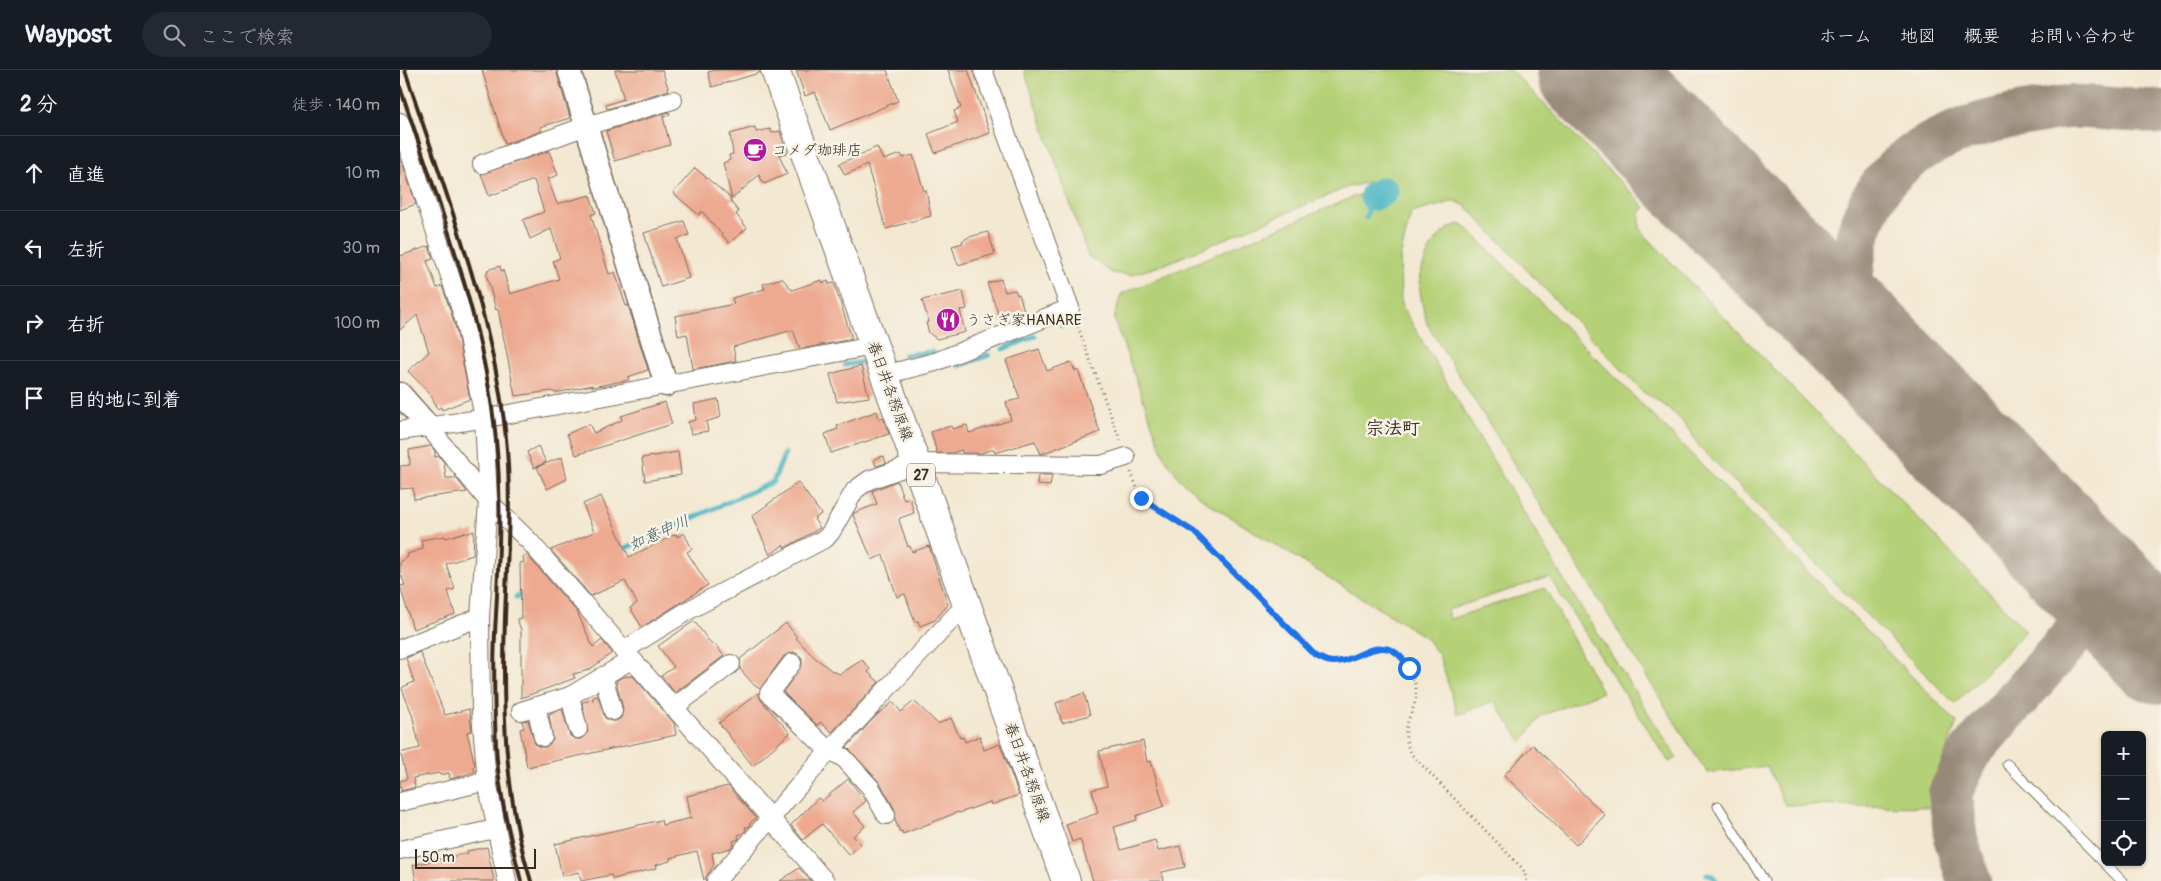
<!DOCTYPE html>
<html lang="ja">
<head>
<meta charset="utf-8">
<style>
	:root { --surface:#171b24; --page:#242831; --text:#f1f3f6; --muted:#9ea1a6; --line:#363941 }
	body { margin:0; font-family:Pangolin,"Klee One",sans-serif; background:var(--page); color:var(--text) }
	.controls { position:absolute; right:15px; bottom:15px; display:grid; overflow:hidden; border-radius:8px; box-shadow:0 1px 4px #0004 }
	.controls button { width:45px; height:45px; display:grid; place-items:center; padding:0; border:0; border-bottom:1px solid var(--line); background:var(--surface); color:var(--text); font:25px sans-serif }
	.scale { position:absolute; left:15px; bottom:12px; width:121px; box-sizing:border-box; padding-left:5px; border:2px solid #3b2a1e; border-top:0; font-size:14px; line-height:18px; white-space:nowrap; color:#3b2a1e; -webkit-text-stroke:4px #f7f3e8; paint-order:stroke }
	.stop { position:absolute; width:15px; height:15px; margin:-11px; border:4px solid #1a73e8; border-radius:50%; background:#fff }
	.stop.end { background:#1a73e8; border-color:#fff; box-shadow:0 1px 5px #0008 }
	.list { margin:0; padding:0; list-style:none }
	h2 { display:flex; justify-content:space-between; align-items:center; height:65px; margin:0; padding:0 20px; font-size:21px }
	h2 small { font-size:16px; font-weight:400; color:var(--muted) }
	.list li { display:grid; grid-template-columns:32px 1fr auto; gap:15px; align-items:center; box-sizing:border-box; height:75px; padding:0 20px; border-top:1px solid var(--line) }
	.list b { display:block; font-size:19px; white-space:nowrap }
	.list em { font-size:16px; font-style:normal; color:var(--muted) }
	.icon { flex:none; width:28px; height:28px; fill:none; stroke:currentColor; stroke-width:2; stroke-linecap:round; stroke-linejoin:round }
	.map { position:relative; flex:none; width:1761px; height:811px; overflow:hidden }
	header { display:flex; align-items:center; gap:30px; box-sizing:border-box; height:70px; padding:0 25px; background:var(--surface); border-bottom:1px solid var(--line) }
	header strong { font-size:24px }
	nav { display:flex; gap:28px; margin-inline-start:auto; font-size:18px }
	.search { width:350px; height:45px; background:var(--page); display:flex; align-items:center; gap:12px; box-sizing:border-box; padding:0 18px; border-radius:28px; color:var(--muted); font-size:19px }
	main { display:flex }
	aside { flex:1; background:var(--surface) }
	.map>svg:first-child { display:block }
</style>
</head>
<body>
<header>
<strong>Waypost</strong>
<div class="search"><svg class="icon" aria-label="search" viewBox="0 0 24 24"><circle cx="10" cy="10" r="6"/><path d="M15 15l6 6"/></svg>ここで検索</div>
<nav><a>ホーム</a><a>地図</a><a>概要</a><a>お問い合わせ</a></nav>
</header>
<main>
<aside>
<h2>2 分<small>徒歩 · 140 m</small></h2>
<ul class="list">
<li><svg class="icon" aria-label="ahead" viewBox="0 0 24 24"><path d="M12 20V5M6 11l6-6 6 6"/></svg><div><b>直進</b></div><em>10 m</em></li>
<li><svg class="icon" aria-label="left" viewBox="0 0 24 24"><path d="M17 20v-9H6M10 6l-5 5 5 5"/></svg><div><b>左折</b></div><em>30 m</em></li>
<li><svg class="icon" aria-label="right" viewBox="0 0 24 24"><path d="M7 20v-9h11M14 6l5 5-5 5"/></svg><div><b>右折</b></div><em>100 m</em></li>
<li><svg class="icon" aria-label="arrive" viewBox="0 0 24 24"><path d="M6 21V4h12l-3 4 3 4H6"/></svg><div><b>目的地に到着</b></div></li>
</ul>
</aside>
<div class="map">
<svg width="1761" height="811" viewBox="0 0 1761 811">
	<rect width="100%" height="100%" fill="#f7f3e8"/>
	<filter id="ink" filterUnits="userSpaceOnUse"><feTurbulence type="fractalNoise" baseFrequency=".02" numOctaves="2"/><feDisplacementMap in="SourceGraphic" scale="10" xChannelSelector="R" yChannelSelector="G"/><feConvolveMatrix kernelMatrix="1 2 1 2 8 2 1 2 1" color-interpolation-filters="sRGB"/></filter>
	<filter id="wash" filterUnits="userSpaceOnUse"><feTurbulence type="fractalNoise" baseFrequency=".0096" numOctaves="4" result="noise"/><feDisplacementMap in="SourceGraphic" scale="20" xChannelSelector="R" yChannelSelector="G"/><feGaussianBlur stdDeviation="1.12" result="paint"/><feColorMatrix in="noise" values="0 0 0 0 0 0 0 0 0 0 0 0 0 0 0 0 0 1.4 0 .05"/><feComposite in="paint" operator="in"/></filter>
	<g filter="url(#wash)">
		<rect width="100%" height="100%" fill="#f3e8d1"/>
		<g fill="#b5d178" stroke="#787e4b">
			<path d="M624 0H1111L1245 137 1240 143V160L1626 561 1555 634 1298 375C1285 350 1268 335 1243 322L1066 136 1055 131 1011 143 1000 187 1001 235 1165 512 1277 688 1269 692 1149 507 1047 540 1050 549 1145 518 1202 622 1141 646 1122 672 1094 631 1058 645 1039 585 1025 567 809 434 781 411 764 387 714 249 721 224 958 125 971 123 970 112 948 117 763 195 730 205 712 203 688 186Z"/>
			<path d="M1060 154 1068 159 1557 652 1540 697 1532 737 1385 735 1367 696 1308 703 1296 686 1027 254C1024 240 1019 226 1020 211 1022 189 1037 158 1060 154Z"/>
		</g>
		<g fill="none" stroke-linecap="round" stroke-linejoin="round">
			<g stroke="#48b5c3" stroke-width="5">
				<polyline points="963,127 974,126"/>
				<polyline points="966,148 969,136 974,126"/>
				<polyline points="661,256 671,249"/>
				<polyline points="603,279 635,266"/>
				<polyline points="505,285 533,282"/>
				<polyline points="445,295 463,292"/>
				<polyline points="560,296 589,285"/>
				<polyline points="219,481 373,412 385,383"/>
				<polyline points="116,527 127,522"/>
				<polyline points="1307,804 1312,805 1316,811"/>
			</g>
			<polyline stroke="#48b5c3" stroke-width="29" points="974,126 984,121"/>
			<g stroke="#978978" stroke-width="44">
				<path d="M1453 263C1439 120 1500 64 1636 42 1647 40 1659 37 1670 37 1689 36 1708 39 1727 40 1738 40 1750 40 1761 43"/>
				<polyline points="1569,811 1556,770 1550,723 1571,681 1708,526"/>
			</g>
			<polyline stroke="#978978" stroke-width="110" points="1192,0 1453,263 1761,579"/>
		</g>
		<g id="blocks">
			<g fill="#edaa91">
				<polygon points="82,0 156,0 170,48 140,57 142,61 105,74"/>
				<polygon points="215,0 262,0 269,20 207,39 206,35 224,29"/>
				<polygon points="316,0 359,0 359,3 312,17 308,2"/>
				<polygon points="396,0 487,0 498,31 430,60 415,22 405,26"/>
				<polygon points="548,0 568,0 590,63 535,83 528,64 558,52 554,41 561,38"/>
				<polygon points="269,42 270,45 263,47 270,75 215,91 206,61"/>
				<polygon points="355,57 356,62 370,59 372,63 380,61 387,83 379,85 387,104 364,114 359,105 332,129 323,93 330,90 329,85 333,84 330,64"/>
				<polygon points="477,77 483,90 501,84 503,88 513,85 524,121 526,120 531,146 486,159 467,95 445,105 439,94"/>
				<polygon points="149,81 158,105 148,109 157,134 190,125 196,143 191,145 209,204 215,202 226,236 228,235 248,300 228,307 229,310 212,313 192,317 192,315 156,323 151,321 115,326 98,239 96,240 86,203 88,203 87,200 100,196 101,201 103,200 110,224 159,209 153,191 160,188 151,159 130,169 123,150 144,142 134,110 89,126 81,104"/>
				<polygon points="0,86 16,134 0,140"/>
				<polygon points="295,98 332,129 330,131 339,142 336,144 347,158 329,173 302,141 299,145 273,123"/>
				<polygon points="284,151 289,165 277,169 289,208 261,217 244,163"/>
				<polygon points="588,162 595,184 558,195 552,176 563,173 562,171 569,167"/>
				<polygon points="29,176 33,189 27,191 37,218 42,216 49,236 56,259 70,329 42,340 41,337 37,339 31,325 8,301 29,282 17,245 0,260 0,186"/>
				<polygon points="382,208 392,220 422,210 423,213 428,211 429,214 434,213 452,269 400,279 393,260 333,277 336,291 293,299 287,264 278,266 275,246 334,234 332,228 365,219 363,214"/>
				<polygon points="601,209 605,222 615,220 617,225 619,224 625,244 602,254 587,213"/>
				<polygon points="563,221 567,239 560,240 565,262 537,269 529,263 526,253 529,252 522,230"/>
				<polygon points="639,279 647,301 671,292 675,301 678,300 700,362 641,384 635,371 595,383 594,379 581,383 562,383 562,380 552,383 537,383 531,362 551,356 552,359 567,355 569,363 611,350 606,332 620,329 606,290"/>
				<polygon points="461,296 469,327 437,332 430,304"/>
				<polygon points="318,329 321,347 306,352 308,361 291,364 288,352 296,350 294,334"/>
				<polygon points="265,332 272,354 176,385 167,364 189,354 194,363 222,350 221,346"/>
				<polygon points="477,341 479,349 483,347 489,364 431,383 425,364 438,359 437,356"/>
				<polygon points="31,376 35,381 35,387 39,386 44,392 46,408 56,408 67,422 14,429 13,418 0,419 0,396 10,395 9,380"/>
				<polygon points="138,376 146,392 134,398 127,382"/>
				<polygon points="278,382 281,405 245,411 242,388"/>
				<polygon points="484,386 486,393 476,396 474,389"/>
				<polygon points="162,387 167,409 147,419 137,397"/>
				<polygon points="638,405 652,405 650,416 637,415"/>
				<polygon points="497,411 504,430 510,428 514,443 500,448 499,450 508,477 510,476 512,482 529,476 548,535 535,550 520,556 518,551 515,552 505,524 497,527 483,485 472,490 453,445 454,443 477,434 472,421"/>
				<polygon points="398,412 421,444 414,449 420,458 385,478 383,475 370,485 352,446"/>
				<polygon points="201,426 229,487 276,464 277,467 284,463 292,479 287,482 308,515 242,557 230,538 237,533 225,511 191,526 151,480 194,462 183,434"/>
				<polygon points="74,461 73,485 46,494 55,519 48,521 55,544 13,559 0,516 5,515 0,502 0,492 8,487 7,484 23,479 21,470 45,466 46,468 65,462 66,464"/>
				<polygon points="127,485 177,542 193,577 202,570 212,583 189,600 173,604 175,608 121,628 121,560 117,549 121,548 120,493 124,492 123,487"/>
				<polygon points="294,551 312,575 314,573 324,586 275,623 261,606 274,597 258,576"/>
				<polygon points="386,553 397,567 396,568 413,586 432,601 440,604 462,590 470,599 468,602 479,612 432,662 420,652 418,655 416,654 383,622 402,595 402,588 398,584 393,582 384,586 360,619 354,615 340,599 340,589"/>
				<polygon points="20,582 45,645 69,639 72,661 67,662 75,695 73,697 75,702 50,709 49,703 40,705 39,703 13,708 15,717 1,721 0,711 7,709 1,684 3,682 20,678 12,644 2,619 3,617 14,612 6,588"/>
				<polygon points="233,606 274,653 276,665 127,697 120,659 124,658 122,651 128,650 135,674 139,677 146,677 153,670 149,644 162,639 170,666 175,669 181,669 188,662 182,632 193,630 193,627 198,626 205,648 211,651 216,651 221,648 223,639 216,611 222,607"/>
				<polygon points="358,623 361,630 390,663 353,696 319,653"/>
				<polygon points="684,623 690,645 662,653 656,633"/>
				<polygon points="514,631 538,654 551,648 560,668 563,667 565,672 580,666 584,680 600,674 619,725 591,735 590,732 559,743 558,742 503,764 502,761 500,762 495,750 495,740 480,713 447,677 478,644 493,632 501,642"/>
				<polygon points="743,671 747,692 751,691 764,736 736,746 737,750 714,757 721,780 755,770 758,781 780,776 785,797 762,802 764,811 693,811 680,769 672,772 666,754 698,743 692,720 707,716 699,681"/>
				<polygon points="1133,675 1205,745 1176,775 1104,705"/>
				<polygon points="448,709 466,731 453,742 465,756 453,766 461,774 449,785 422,754 403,770 391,755 418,728 422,731"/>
				<polygon points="328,716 356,748 350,753 349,757 345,757 346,760 343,763 338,765 339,769 333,771 334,774 331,778 312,783 314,795 304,810 297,781 270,788 270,791 256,795 257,798 213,809 211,805 181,811 179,802 162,806 155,774 261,750 262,755 291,748 287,726"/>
				<polygon points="87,777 94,811 16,811 13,795 68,783 67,781"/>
				<polygon points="399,798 411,811 380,811"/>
			</g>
		</g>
	</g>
	<g filter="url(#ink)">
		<use href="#blocks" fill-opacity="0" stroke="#7b6c5d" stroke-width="1"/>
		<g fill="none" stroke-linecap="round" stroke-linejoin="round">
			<g stroke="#7b6c5d" stroke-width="11">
				<g id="service">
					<polyline points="1607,694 1722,811"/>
					<polyline points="1318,736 1364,811"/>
				</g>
			</g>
			<g stroke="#7b6c5d" stroke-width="20">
				<g id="minor">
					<polyline points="0,52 65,252 84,348 88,431 80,547 81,643 87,711 107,811"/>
					<polyline points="82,94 186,56 273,30"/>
					<polyline points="484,305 535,292 670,238 583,0"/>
					<polyline points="28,356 88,431 130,472 425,811"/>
					<polyline points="0,361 93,347 473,276"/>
					<polyline points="0,579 80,547"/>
					<polyline points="223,581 289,540 426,468 431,462 455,420 469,410 517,393 701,395 726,387"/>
					<polyline points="392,593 369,623 429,681 443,687 471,718 486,745"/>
					<polyline points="203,606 213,641"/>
					<polyline points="170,626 178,659"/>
					<polyline points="136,636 143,667"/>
					<polyline points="273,638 331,594"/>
					<polyline points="121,641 170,626 231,590"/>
					<polyline points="0,732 87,711"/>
					<polyline points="0,780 95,759"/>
					<polyline points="316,811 429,681 567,533"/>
				</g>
			</g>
			<g stroke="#7b6c5d" stroke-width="25">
				<g id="tertiary">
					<polyline points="169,0 266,315"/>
					<polyline points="0,324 28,356"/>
				</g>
			</g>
			<g stroke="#7b6c5d" stroke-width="30">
				<polyline id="primary" points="375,0 666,811"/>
			</g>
			<g stroke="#7b6c5d" stroke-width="3" stroke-dasharray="1 4" stroke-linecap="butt">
				<polyline points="676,252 721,373"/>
				<path d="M731 402 741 428 794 463 916 586C921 588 925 591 930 592 957 593 986 560 1006 594 1011 602 1015 611 1016 619 1018 644 995 655 1012 685L1123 799 1127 811"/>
			</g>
			<use href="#service" stroke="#fff" stroke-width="9"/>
			<use href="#minor" stroke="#fff" stroke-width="18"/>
			<use href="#tertiary" stroke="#fff" stroke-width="22"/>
			<use href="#primary" stroke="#fff" stroke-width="28"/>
			<g stroke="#3b2a1e" stroke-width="4">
				<path d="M5 0C44 121 93 241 106 368 112 428 107 488 105 547 102 635 104 726 131 811"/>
				<path d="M0 17C38 132 84 248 96 370 102 427 99 487 96 545 93 588 94 632 96 675 98 720 110 767 121 811"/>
			</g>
		</g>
	</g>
	<g fill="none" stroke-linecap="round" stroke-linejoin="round" filter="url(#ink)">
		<path stroke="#1a73e8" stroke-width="6" d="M741 428 794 462 916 586C920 588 924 590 927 591 956 599 982 553 1009 598"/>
	</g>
	<defs>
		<g id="cafe-disc" transform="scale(1.25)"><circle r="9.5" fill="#b5179e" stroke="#f7f3e8"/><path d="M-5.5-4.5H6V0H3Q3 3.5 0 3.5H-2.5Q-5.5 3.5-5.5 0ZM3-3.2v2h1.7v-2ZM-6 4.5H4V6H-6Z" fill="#fff"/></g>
		<g id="restaurant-disc" transform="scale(1.25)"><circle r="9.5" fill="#b5179e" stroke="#f7f3e8"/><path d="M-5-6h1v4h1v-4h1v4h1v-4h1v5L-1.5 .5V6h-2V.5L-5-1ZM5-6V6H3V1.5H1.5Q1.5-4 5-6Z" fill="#fff"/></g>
	</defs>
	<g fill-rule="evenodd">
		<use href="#cafe-disc" x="355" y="80"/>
		<use href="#restaurant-disc" x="548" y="250"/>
	</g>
	<g text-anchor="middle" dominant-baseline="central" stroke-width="5" stroke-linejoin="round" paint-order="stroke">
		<rect fill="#f7f3e8" stroke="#73665b" stroke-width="1" x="507" y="393.5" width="28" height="23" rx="4"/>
		<g font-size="14" font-weight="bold" fill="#3b2a1e">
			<text x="521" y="405">27</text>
		</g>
		<g font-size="15" fill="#3b2a1e" stroke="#f7f3e8" text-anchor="start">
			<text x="372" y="80">コメダ珈琲店</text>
			<text x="566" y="250">うさぎ家HANARE</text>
		</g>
		<g font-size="15" fill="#3b2a1e" stroke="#f7f3e8">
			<text transform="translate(490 321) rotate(70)">春日井各務原線</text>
			<text transform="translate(627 702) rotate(70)">春日井各務原線</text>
		</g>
		<g font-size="16" font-style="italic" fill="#405b58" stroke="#f7f3e8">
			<text transform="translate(259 463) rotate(-24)">如意申川</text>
		</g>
		<g font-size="18" font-weight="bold" fill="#3b2a1e" stroke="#f7f3e8">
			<text x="993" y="358">宗法町</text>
		</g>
	</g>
</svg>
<div class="controls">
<button>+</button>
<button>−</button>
<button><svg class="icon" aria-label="locate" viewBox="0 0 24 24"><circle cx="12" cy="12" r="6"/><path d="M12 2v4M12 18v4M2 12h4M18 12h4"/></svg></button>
</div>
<div class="scale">50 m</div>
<div class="stop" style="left:1009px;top:598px"></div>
<div class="stop end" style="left:741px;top:428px"></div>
</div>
</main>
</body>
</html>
